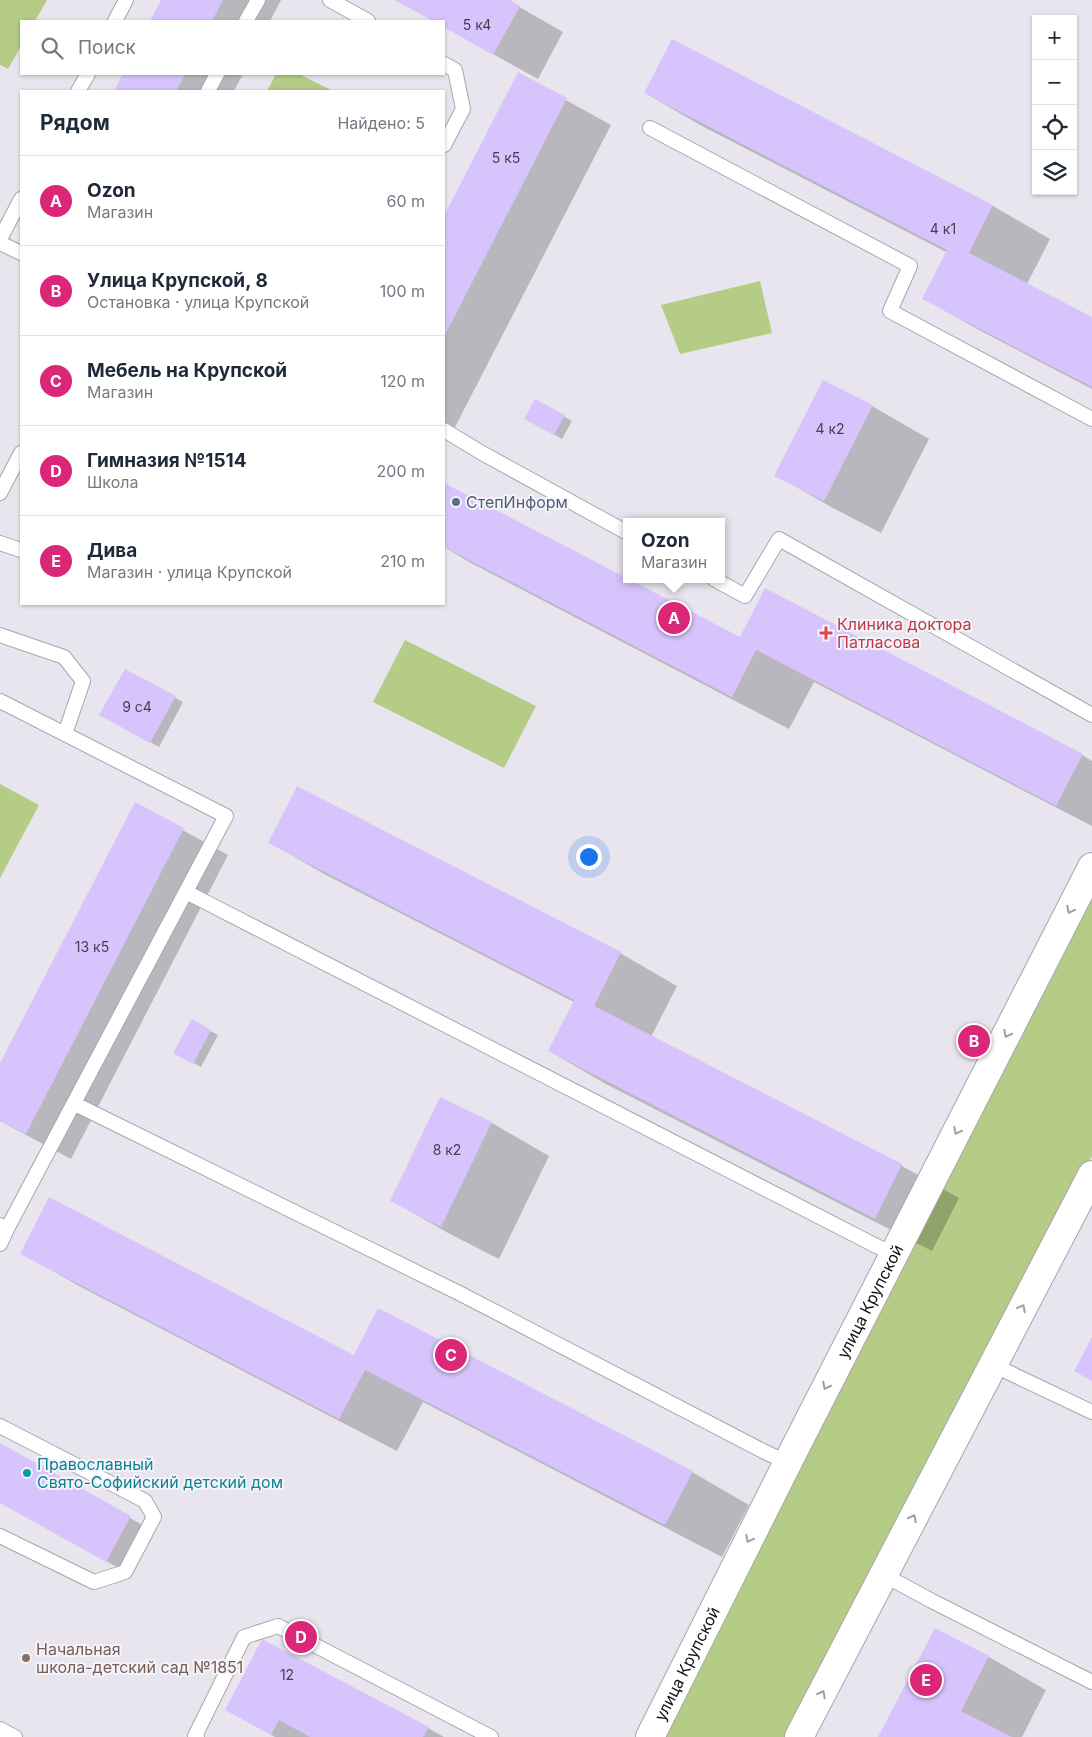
<!DOCTYPE html>
<html lang="ru">
<head>
<meta charset="utf-8">
<style>
	:root { --surface:#fff; --page:#f2f2f3; --text:#1f2937; --muted:#747a83; --line:#e0e1e3; --accent:#db2777 }
	body { margin:0; font-family:Inter,sans-serif; background:var(--page); color:var(--text) }
	.controls { position:absolute; right:15px; top:15px; display:grid; overflow:hidden; border-radius:0px; box-shadow:0 1px 4px #0004 }
	.controls button { width:45px; height:45px; display:grid; place-items:center; padding:0; border:0; border-bottom:1px solid var(--line); background:var(--surface); color:var(--text); font:25px sans-serif }
	.you { position:absolute; left:588px; top:856px; width:18px; height:18px; margin:-12px; border:4px solid #fff; border-radius:50%; background:#1a73e8; box-shadow:0 0 0 8px #1a73e833 }
	.badge { display:grid; place-items:center; width:32px; height:32px; border-radius:50%; background:var(--accent); color:#fff; font-size:16px; font-weight:700 }
	.pin { position:absolute; translate:-50% -50%; border:2px solid #fff; box-shadow:0 1px 5px #0006 }
	.popup { position:absolute; left:623px; top:518px; width:102px; height:65px; box-sizing:border-box; display:grid; place-content:center; border-radius:0px; background:var(--surface); filter:drop-shadow(0 1px 4px #0005); font-size:16px; white-space:nowrap; color:var(--muted) }
	.popup b { font-size:19px; color:var(--text) }
	.popup::after { content:''; position:absolute; left:50%; top:100%; margin-left:-10px; border:10px solid transparent; border-top-color:var(--surface) }
	.list { margin:0; padding:0; list-style:none }
	h2 { display:flex; justify-content:space-between; align-items:center; height:65px; margin:0; padding:0 20px; font-size:21px }
	h2 small { font-size:16px; font-weight:400; color:var(--muted) }
	.list li { display:grid; grid-template-columns:32px 1fr auto; gap:15px; align-items:center; box-sizing:border-box; height:90px; padding:0 20px; border-top:1px solid var(--line) }
	.list b { display:block; font-size:19px; white-space:nowrap }
	.list p { margin:0; font-size:16px; white-space:nowrap; color:var(--muted) }
	.list em { font-size:16px; font-style:normal; color:var(--muted) }
	.icon { flex:none; width:28px; height:28px; fill:none; stroke:currentColor; stroke-width:2; stroke-linecap:round; stroke-linejoin:round }
	.map { position:relative; flex:none; width:1092px; height:1737px; overflow:hidden }
	.search { position:absolute; background:var(--surface); box-shadow:0 1px 4px #0004; left:20px; top:20px; width:425px; height:55px; display:flex; align-items:center; gap:12px; box-sizing:border-box; padding:0 18px; border-radius:0px; color:var(--muted); font-size:19px }
	.panel { position:absolute; background:var(--surface); box-shadow:0 1px 4px #0004; left:20px; top:90px; width:425px; height:515px; border-radius:0px }
	.map>svg:first-child { display:block }
</style>
</head>
<body>
<div class="map">
<svg width="1092" height="1737" viewBox="0 0 1092 1737">
	<rect width="100%" height="100%" fill="#e8e5ee"/>
	<g fill="#b4cc85">
		<polygon points="0,0 47,0 35,21 21,21 21,46 8,69 0,65"/>
		<polygon points="276,74 299,74 333,91 267,91"/>
		<polygon points="760,281 772,333 680,354 661,305"/>
		<polygon points="405,640 536,706 504,768 373,702"/>
		<polygon points="0,784 39,805 0,878"/>
		<polygon points="1092,898 1092,1156 789,1737 659,1737"/>
	</g>
	<g fill="#0003">
		<polygon points="163,0 281,0 270,21 152,21"/>
		<polygon points="395,0 507,0 563,32 538,79 444,27 444,21 434,21"/>
		<polygon points="672,40 993,206 1050,239 1027,284 1092,318 1092,389 981,331 924,299 948,253 702,126 645,93"/>
		<polygon points="124,74 243,74 234,91 115,91"/>
		<polygon points="519,74 611,125 454,429 444,423 444,219"/>
		<polygon points="536,400 572,421 562,439 526,418"/>
		<polygon points="872,406 929,439 881,533 833,508 776,475"/>
		<polygon points="444,484 740,639 1082,755 1092,761 1092,826 814,682 789,729 471,563 444,547"/>
		<polygon points="125,670 183,702 159,747 101,715"/>
		<polygon points="135,804 228,855 71,1159 0,1121 0,1066"/>
		<polygon points="269,842 620,953 677,986 651,1037 902,1166 959,1198 932,1251 606,1084 549,1051 574,1002 326,875"/>
		<polygon points="192,1021 218,1035 201,1067 175,1053"/>
		<polygon points="441,1098 492,1123 549,1156 499,1259 448,1233 391,1200"/>
		<polygon points="22,1253 354,1357 692,1472 749,1505 722,1557 423,1402 397,1451 79,1286"/>
		<polygon points="0,1445 155,1532 131,1575 0,1502"/>
		<polygon points="935,1629 989,1657 1046,1690 1022,1737 880,1737"/>
		<polygon points="227,1710 428,1728 444,1737 275,1737"/>
	</g>
	<g fill="#d7c4fc">
		<polygon points="161,0 223,0 212,21 150,21"/>
		<polygon points="395,0 510,0 520,6 493,55 444,27 444,21 433,21"/>
		<polygon points="672,39 993,205 969,253 1092,317 1092,387 922,299 947,250 644,93"/>
		<polygon points="518,72 567,98 444,337 444,216"/>
		<polygon points="123,74 185,74 176,91 114,91"/>
		<polygon points="823,380 873,405 824,501 774,476"/>
		<polygon points="535,399 565,415 554,435 524,419"/>
		<polygon points="444,483 740,637 765,588 1083,754 1056,806 756,650 732,697 444,547"/>
		<polygon points="125,669 176,696 150,743 99,715"/>
		<polygon points="297,786 621,952 594,1006 902,1164 875,1219 548,1051 574,1000 268,843"/>
		<polygon points="135,802 184,828 26,1134 0,1121 0,1063"/>
		<polygon points="192,1019 211,1030 193,1064 173,1053"/>
		<polygon points="440,1097 492,1122 441,1227 390,1201"/>
		<polygon points="49,1197 354,1355 378,1308 693,1471 665,1525 365,1370 339,1419 20,1254"/>
		<polygon points="1092,1337 1092,1381 1074,1371"/>
		<polygon points="0,1443 131,1516 106,1562 0,1503"/>
		<polygon points="935,1628 989,1656 961,1711 1012,1737 878,1737"/>
		<polygon points="262,1639 429,1727 423,1737 310,1737 279,1720 271,1735 225,1710"/>
	</g>
	<g fill="none" stroke-linecap="round" stroke-linejoin="round">
		<g stroke="#a8a5ae" stroke-width="16">
			<g id="lane">
				<polyline points="330,0 368,21"/>
				<polyline points="115,21 126,0"/>
				<polyline points="246,21 258,0"/>
				<polyline points="444,64 455,70 463,109 444,145"/>
				<polyline points="78,91 88,74"/>
				<polyline points="208,91 217,74"/>
				<polyline points="650,128 910,266 890,311 1092,419"/>
				<polyline points="0,239 21,199"/>
				<polyline points="0,243 21,253"/>
				<polyline points="444,430 482,453 626,532"/>
				<polyline points="0,493 21,453"/>
				<polyline points="0,543 21,550"/>
				<polyline points="714,579 745,596 779,539 1092,715"/>
				<polyline points="0,635 64,657 83,681 65,734"/>
				<polyline points="0,701 226,816 7,1229 0,1225"/>
				<polyline points="186,892 894,1255"/>
				<polyline points="75,1104 461,1294 763,1451 788,1463"/>
				<polyline points="0,1244 7,1229"/>
				<polyline points="993,1365 1092,1412"/>
				<polyline points="0,1426 145,1501 154,1517 125,1572 94,1582 0,1536"/>
				<polyline points="884,1575 932,1601 1092,1682"/>
				<polyline points="0,1729 15,1737"/>
				<polyline points="197,1737 195,1736 244,1637 278,1626 491,1737"/>
			</g>
		</g>
		<g stroke="#a8a5ae" stroke-width="30">
			<g id="secondary">
				<path id="s1" d="M650 1737 797 1444 1092 867"/>
				<polyline points="799,1737 1092,1175"/>
			</g>
		</g>
		<use href="#lane" stroke="#fff" stroke-width="14"/>
		<use href="#secondary" stroke="#fff" stroke-width="28"/>
	</g>
	<defs><path id="oneway-chevron" d="M-2-3.5L2.5 0L-2 3.5" fill="none" stroke-width="1.6" stroke-linecap="round" stroke-linejoin="round" transform="scale(1.25)"/></defs>
	<g stroke="#a0a0a1">
		<use href="#oneway-chevron" transform="translate(1070 910) rotate(117)"/>
		<use href="#oneway-chevron" transform="translate(1007 1034) rotate(117)"/>
		<use href="#oneway-chevron" transform="translate(957 1131) rotate(117)"/>
		<use href="#oneway-chevron" transform="translate(1022 1308) rotate(-62)"/>
		<use href="#oneway-chevron" transform="translate(826 1386) rotate(117)"/>
		<use href="#oneway-chevron" transform="translate(913 1518) rotate(-63)"/>
		<use href="#oneway-chevron" transform="translate(749 1539) rotate(117)"/>
		<use href="#oneway-chevron" transform="translate(822 1694) rotate(-62)"/>
	</g>
	<circle fill="#5c6f8a" stroke="#f5f3fc" stroke-width="2" cx="456" cy="502" r="5"/>
	<path fill="#e0444e" stroke="#f5f3fc" stroke-width="2" d="M823.5 625.5h5v5h5v5h-5v5h-5v-5h-5v-5h5z"/>
	<circle fill="#0f9aa8" stroke="#f5f3fc" stroke-width="2" cx="27" cy="1473" r="5"/>
	<circle fill="#8d6e63" stroke="#f5f3fc" stroke-width="2" cx="26" cy="1658" r="5"/>
	<g text-anchor="middle" dominant-baseline="central" stroke-width="4" stroke-linejoin="round" paint-order="stroke">
		<g font-size="14" fill="#433e4e">
			<text x="477" y="24">5 к4</text>
			<text x="506" y="157">5 к5</text>
			<text x="943" y="228">4 к1</text>
			<text x="830" y="428">4 к2</text>
			<text x="137" y="706">9 с4</text>
			<text x="92" y="946">13 к5</text>
			<text x="447" y="1149">8 к2</text>
			<text x="287" y="1674">12</text>
		</g>
		<g font-size="16" fill="#4e5e75" stroke="#f5f3fc" text-anchor="start">
			<text x="466" y="502">СтепИнформ</text>
		</g>
		<g font-size="16" fill="#be3a42" stroke="#f5f3fc" text-anchor="start">
			<text x="837" y="624">Клиника доктора<tspan x="837" dy="18">Патласова</tspan></text>
		</g>
		<g font-size="16" fill="#121114" stroke="#f5f3fc">
			<text stroke="none"><textPath href="#s1" startOffset="488">улица Крупской</textPath></text>
			<text stroke="none"><textPath href="#s1" startOffset="82">улица Крупской</textPath></text>
		</g>
		<g font-size="16" fill="#0d838f" stroke="#f5f3fc" text-anchor="start">
			<text x="37" y="1464">Православный<tspan x="37" dy="18">Свято-Софийский детский дом</tspan></text>
		</g>
		<g font-size="16" fill="#785e54" stroke="#f5f3fc" text-anchor="start">
			<text x="36" y="1649">Начальная<tspan x="36" dy="18">школа-детский сад №1851</tspan></text>
		</g>
	</g>
</svg>
<div class="controls">
<button>+</button>
<button>−</button>
<button><svg class="icon" aria-label="locate" viewBox="0 0 24 24"><circle cx="12" cy="12" r="6"/><path d="M12 2v4M12 18v4M2 12h4M18 12h4"/></svg></button>
<button><svg class="icon" aria-label="layers" viewBox="0 0 24 24"><path d="M12 4l9 5-9 5-9-5zM3 14l9 5 9-5"/></svg></button>
</div>
<div class="you"></div>
<div class="pin badge" style="left:674px;top:618px">A</div>
<div class="popup"><b>Ozon</b>Магазин</div>
<div class="pin badge" style="left:974px;top:1041px">B</div>
<div class="pin badge" style="left:451px;top:1355px">C</div>
<div class="pin badge" style="left:301px;top:1637px">D</div>
<div class="pin badge" style="left:926px;top:1680px">E</div>
<div class="search"><svg class="icon" aria-label="search" viewBox="0 0 24 24"><circle cx="10" cy="10" r="6"/><path d="M15 15l6 6"/></svg>Поиск</div>
<section class="panel">
<h2>Рядом<small>Найдено: 5</small></h2>
<ul class="list">
<li><span class="badge">A</span><div><b>Ozon</b><p>Магазин</p></div><em>60 m</em></li>
<li><span class="badge">B</span><div><b>Улица Крупской, 8</b><p>Остановка · улица Крупской</p></div><em>100 m</em></li>
<li><span class="badge">C</span><div><b>Мебель на Крупской</b><p>Магазин</p></div><em>120 m</em></li>
<li><span class="badge">D</span><div><b>Гимназия №1514</b><p>Школа</p></div><em>200 m</em></li>
<li><span class="badge">E</span><div><b>Дива</b><p>Магазин · улица Крупской</p></div><em>210 m</em></li>
</ul>
</section>
</div>
</body>
</html>
